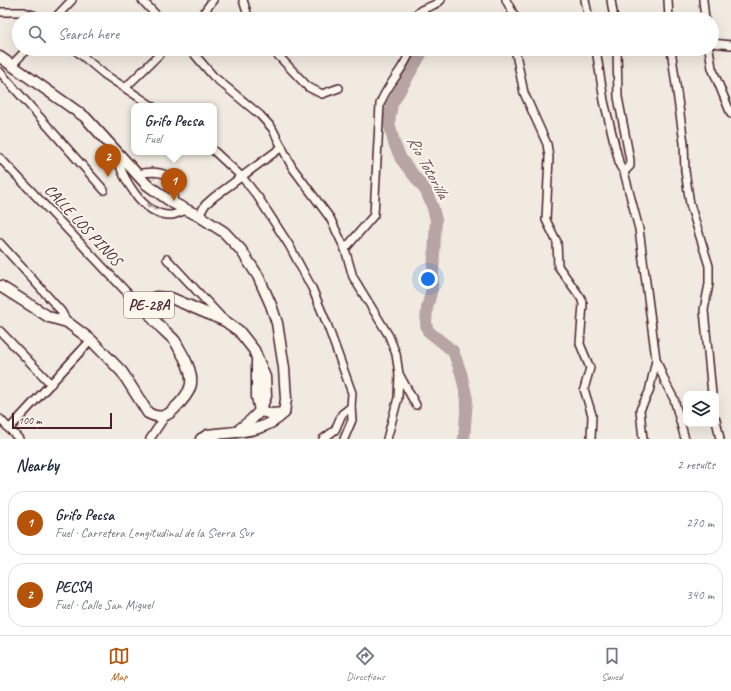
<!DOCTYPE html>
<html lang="en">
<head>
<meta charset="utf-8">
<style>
	:root { --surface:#fff; --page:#f6f6f7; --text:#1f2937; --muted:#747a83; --line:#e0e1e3; --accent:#b45309 }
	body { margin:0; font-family:Caveat,sans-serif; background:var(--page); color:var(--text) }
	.controls { position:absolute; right:12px; bottom:12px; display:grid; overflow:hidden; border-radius:8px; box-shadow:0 4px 16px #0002 }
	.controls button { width:36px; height:36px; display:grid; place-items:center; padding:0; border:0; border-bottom:1px solid var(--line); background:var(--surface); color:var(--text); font:20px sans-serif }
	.scale { position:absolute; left:12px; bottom:10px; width:100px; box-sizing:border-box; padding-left:4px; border:2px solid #4a1f2b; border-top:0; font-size:11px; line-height:14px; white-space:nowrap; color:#4a1f2b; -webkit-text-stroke:3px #fbf7ec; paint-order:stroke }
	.you { position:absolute; left:428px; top:279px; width:14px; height:14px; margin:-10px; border:3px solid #fff; border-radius:50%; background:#1a73e8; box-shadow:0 0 0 6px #1a73e833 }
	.badge { display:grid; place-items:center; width:26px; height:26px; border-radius:50%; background:var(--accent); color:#fff; font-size:13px; font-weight:700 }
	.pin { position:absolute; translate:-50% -33px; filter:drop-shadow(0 1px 2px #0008) }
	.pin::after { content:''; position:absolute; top:21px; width:14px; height:12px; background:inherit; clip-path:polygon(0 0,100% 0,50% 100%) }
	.popup { position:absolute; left:131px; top:103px; width:86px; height:52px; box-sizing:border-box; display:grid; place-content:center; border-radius:8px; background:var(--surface); filter:drop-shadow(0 1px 3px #0005); font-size:13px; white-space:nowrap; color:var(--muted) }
	.popup b { font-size:15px; color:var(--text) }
	.popup::after { content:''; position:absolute; left:50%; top:100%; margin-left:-8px; border:8px solid transparent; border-top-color:var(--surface) }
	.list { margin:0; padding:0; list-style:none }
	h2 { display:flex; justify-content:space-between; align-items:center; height:52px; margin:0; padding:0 16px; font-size:17px }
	h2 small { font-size:13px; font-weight:400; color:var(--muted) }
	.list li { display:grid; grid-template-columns:26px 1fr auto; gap:12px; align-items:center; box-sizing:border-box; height:64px; margin:0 8px 8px; padding:0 8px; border:1px solid var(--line); border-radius:16px }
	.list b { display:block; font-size:15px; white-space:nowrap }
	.list p { margin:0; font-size:13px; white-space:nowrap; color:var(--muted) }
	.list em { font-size:13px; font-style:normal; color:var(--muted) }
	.icon { flex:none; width:22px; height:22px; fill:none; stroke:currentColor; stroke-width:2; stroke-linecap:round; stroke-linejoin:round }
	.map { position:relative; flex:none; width:731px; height:439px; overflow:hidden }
	.search { position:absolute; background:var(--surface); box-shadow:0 4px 16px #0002; left:12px; right:12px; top:12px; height:44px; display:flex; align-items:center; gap:10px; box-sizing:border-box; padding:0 14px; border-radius:22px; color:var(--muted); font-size:15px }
	.sheet { height:196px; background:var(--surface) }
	nav { display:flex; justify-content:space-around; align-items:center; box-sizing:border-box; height:56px; border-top:1px solid var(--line); background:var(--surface); font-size:11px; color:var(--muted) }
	nav a { display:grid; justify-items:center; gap:2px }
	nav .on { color:var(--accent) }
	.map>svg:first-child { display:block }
</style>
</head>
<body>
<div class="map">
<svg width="731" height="439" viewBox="0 0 731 439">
	<rect width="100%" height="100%" fill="#f0eae0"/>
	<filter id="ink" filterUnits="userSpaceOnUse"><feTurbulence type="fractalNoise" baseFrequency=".025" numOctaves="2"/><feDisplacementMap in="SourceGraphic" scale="8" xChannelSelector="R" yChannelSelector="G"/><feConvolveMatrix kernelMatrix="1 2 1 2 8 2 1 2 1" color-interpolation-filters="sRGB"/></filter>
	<g filter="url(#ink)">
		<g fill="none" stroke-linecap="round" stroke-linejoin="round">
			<g stroke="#b8a4a2" stroke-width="12">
				<polyline points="424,10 426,19"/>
				<polyline points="424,49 392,104 389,122 394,143 401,159 426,191 433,208 436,220 432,289 427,308 426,324 428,331 453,351 461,373 467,399 464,439"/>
			</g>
			<g stroke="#4a1f2b" stroke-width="10">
				<g id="minor">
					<polyline points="142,0 160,19"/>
					<polyline points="243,0 249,19"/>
					<polyline points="506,0 516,19"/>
					<polyline points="585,0 589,19"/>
					<polyline points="611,0 614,19"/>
					<polyline points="668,0 669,19"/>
					<polyline points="703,0 705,19"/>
					<polyline points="0,12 24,12 45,19"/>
					<polyline points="54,19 72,0"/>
					<polyline points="199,19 213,0"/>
					<path d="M414 19C418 6 433 9 441 0"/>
					<polyline points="712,43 731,45"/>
					<polyline points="74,49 104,74 152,106"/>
					<polyline points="190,49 213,76 260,115 272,128 292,167 330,218 345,249 353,277 389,336 396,354 399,374 398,398 387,439"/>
					<polyline points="272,49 308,87 322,94 339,88"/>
					<polyline points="515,49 524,93 547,144 549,157 546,220 557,242 558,266 581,298 583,304 580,344 590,368 584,389 592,415 591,439"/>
					<polyline points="596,49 604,101 620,166 624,172 630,166 630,160 618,97 617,49"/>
					<polyline points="671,49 684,143 685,171 690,204 709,266 709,284 704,310 712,394"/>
					<polyline points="709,49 712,68 731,114"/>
					<polyline points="12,65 27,49"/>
					<polyline points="0,72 104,190"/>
					<polyline points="126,87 165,49"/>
					<polyline points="214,151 242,177 258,197 289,245 312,288 327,324 352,393 351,407 352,420 344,439"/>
					<path d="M116 152C121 177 143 217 172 215 177 214 182 211 187 210"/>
					<polyline points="0,158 135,301 148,307"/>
					<polyline points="624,172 639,229 656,359 666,384 674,399 685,439"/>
					<path d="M136 174C164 169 176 173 173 203"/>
					<polyline points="199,216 205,205 214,197 282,147"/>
					<polyline points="0,243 61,311 67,322"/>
					<path d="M345 249 374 215 380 104C387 84 405 69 411 49"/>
					<polyline points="167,259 223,319"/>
					<polyline points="0,331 51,384"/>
					<polyline points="399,374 416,405"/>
					<polyline points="0,419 19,439"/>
					<polyline points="716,420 720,439"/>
					<polyline points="9,429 91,340"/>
					<polyline points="150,439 166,415"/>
					<polyline points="323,439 335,430 342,414 351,407"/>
					<polyline points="643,439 640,410 649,392 656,360"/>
				</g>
			</g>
			<g stroke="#4a1f2b" stroke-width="13">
				<g id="highway">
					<path d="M0 57 85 117 146 184 173 203 199 216 224 232 241 250 258 276 271 305 277 323 284 368 286 399 284 413C263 434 235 431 208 435L201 439"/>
					<path d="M0 286 49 317 67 322 91 340 122 372 148 413C157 418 165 418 173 410 192 392 197 382 184 357 181 352 178 346 175 341 167 332 156 325 150 314L149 301 156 297 171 298 225 321 239 331 254 350 265 377 266 396 260 411 250 421 236 432"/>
					<polyline points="257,361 257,397 260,411"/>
					<polyline points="260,411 272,414 284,413"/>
				</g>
			</g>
			<use href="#minor" stroke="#fbf7ec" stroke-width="7"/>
			<use href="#highway" stroke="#fbf7ec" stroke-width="10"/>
		</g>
		<defs><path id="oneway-solid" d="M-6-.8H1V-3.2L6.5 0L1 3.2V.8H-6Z"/></defs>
		<use fill="#ab9695" href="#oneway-solid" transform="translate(151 207) rotate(-145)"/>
	</g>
	<g text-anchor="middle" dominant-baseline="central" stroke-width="3.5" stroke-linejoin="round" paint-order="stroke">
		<rect fill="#fbf7ec" stroke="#7f6065" stroke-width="1" x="124" y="292" width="50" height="26" rx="3"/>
		<g font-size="15" font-weight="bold" fill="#4a1f2b">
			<text x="149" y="305">PE-28A</text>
		</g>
		<g font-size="16" fill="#4a1f2b" stroke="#fbf7ec">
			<text transform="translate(83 225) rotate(47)">CALLE LOS PINOS</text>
		</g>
		<g font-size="17" font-style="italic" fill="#704e55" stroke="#fbf7ec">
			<text transform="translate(428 167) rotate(61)">Rio Totorilla</text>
		</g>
	</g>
</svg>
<div class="controls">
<button><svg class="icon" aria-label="layers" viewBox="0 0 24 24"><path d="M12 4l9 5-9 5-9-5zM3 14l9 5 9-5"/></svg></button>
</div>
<div class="scale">100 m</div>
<div class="you"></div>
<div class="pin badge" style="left:174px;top:201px">1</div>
<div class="popup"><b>Grifo Pecsa</b>Fuel</div>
<div class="pin badge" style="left:108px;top:177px">2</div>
<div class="search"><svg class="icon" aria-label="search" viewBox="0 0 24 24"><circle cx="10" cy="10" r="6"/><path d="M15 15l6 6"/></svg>Search here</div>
</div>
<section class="sheet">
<h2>Nearby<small>2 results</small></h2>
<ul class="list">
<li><span class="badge">1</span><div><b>Grifo Pecsa</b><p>Fuel · Carretera Longitudinal de la Sierra Sur</p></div><em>270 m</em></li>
<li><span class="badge">2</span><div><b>PECSA</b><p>Fuel · Calle San Miguel</p></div><em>340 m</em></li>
</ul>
</section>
<nav>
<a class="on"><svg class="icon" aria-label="map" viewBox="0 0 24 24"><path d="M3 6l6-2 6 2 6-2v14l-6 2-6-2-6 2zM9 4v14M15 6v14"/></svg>Map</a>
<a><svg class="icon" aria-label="directions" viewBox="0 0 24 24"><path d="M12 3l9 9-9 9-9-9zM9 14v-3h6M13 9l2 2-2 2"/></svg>Directions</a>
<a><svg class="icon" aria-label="saved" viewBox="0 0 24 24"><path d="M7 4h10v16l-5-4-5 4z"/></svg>Saved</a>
</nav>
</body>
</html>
